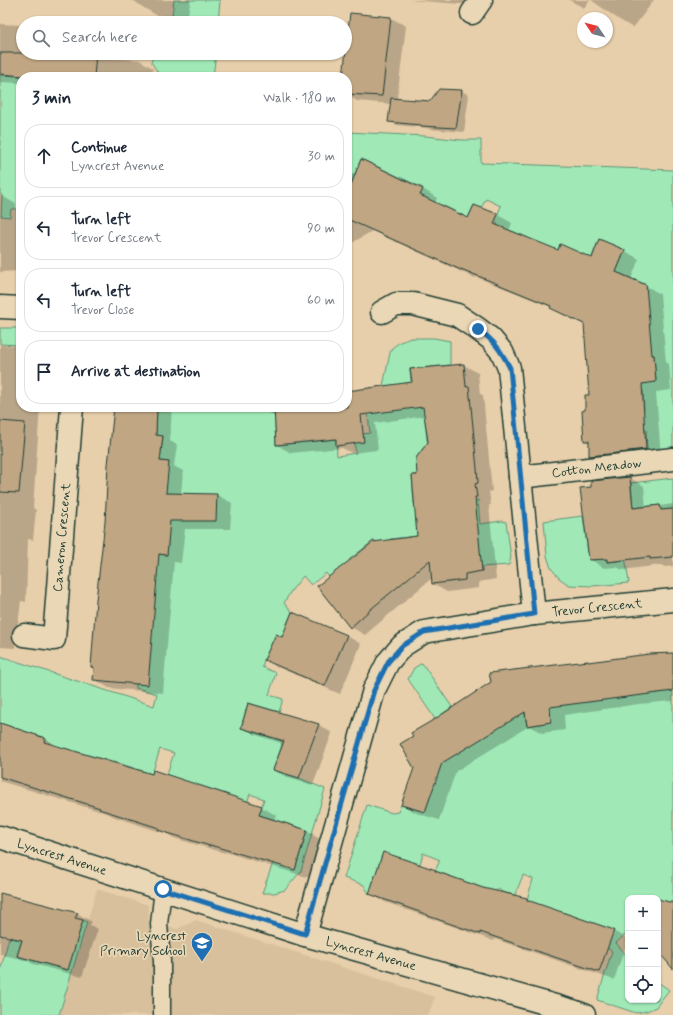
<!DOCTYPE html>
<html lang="en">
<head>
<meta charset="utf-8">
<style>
	:root { --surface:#fff; --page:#f6f6f7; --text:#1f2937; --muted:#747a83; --line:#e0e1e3 }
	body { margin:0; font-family:Mynerve,sans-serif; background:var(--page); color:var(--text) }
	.controls { position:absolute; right:12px; bottom:12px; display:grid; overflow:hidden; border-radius:8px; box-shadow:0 1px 3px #0004 }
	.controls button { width:36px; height:36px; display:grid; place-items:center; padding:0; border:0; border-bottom:1px solid var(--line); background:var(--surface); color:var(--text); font:20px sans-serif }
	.compass { position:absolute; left:577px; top:12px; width:36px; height:36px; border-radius:50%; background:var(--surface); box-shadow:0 1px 3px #0004; rotate:305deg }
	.stop { position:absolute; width:12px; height:12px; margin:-9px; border:3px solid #1f6fb2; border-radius:50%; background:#fff }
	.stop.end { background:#1f6fb2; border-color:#fff; box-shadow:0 1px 4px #0008 }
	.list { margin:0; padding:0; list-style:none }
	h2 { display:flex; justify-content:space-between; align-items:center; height:52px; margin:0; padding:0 16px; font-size:17px }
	h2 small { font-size:13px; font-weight:400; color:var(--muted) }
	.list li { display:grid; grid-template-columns:26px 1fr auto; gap:12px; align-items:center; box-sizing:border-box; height:64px; margin:0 8px 8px; padding:0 8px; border:1px solid var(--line); border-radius:16px }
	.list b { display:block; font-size:15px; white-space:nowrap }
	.list p { margin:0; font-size:13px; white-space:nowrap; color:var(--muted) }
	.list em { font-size:13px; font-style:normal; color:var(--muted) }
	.icon { flex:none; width:22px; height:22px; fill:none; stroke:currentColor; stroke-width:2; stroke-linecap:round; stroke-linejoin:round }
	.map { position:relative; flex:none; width:673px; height:1015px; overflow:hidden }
	.search { position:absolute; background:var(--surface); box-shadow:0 1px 3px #0004; left:16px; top:16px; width:336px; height:44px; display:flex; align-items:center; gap:10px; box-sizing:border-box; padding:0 14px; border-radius:22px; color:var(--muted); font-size:15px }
	.panel { position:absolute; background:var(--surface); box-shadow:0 1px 3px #0004; left:16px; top:72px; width:336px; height:340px; border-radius:16px }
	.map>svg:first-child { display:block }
</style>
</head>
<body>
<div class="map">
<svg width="673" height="1015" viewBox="0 0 673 1015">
	<rect width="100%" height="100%" fill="#e8cfab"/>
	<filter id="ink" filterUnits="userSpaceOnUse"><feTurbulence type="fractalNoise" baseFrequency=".025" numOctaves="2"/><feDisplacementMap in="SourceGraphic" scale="8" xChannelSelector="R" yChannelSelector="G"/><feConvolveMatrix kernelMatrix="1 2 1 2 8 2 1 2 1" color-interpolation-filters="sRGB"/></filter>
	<g filter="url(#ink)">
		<polygon fill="#d8c09d" points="97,889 148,905 149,920 177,929 196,920 435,997 428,1015 59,1015"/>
		<g fill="#a0e9b7" stroke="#609376">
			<polygon points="174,0 220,0 218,23 171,23"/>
			<polygon points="155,53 216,53 213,77 161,77 151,62"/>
			<polygon points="0,75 36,77 21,77 21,209 11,209 10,217 1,216 2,195 0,194"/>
			<polygon points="347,132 425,136 461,140 481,140 481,163 673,170 673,450 629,454 629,451 647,449 646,430 629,431 627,413 644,410 643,391 641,387 641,384 656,381 654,355 639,357 636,312 647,285 616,272 625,250 599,239 584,277 560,245 556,255 526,237 512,231 498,231 497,222 495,221 501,206 486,199 481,208 474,205 468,218 442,205 417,203 423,188 361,159 355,173 361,188 347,202"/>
			<polygon points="0,328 21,328 21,345 0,344"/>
			<polygon points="411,338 434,338 450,341 450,365 410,369 411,381 421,380 427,440 429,447 424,447 416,458 417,470 431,473 412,475 414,504 439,504 478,500 480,524 502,521 506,522 511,557 509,565 481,567 427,535 390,539 393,565 390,559 374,540 349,560 355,567 334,584 326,573 311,585 303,576 291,591 284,603 292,612 287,624 296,643 276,634 264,660 262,667 276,673 269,695 283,699 279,712 248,703 241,728 282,741 281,748 273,770 299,778 325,789 301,871 285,890 274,893 262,893 273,863 295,870 307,830 259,815 264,799 250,794 244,811 222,806 226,794 200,786 165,780 174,753 160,749 152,774 115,762 108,764 105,760 53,745 45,738 0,723 0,656 154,706 157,694 136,688 136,684 147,684 152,631 152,554 167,555 168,540 152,538 169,462 160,461 163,436 156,435 157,407 277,407 303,420 275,423 276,445 336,439 337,456 356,453 354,443 363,434 370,433 368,414 383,386 390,353 392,348 400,342"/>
			<polygon points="673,478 673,509 661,510 660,505 633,508 631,483"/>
			<polygon points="583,516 589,560 607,559 607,562 619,561 623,542 629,583 592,586 569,585 559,578 551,568 547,556 544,521"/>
			<polygon points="422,663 452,707 435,719 408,679 414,668"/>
			<polygon points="673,691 673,900 664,907 658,899 658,898 648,897 647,898 628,898 628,932 616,943 628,957 628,1000 658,1000 658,982 669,990 656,1007 647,1011 636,1013 597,1000 612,951 607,948 613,930 562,912 557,912 527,900 533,879 523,875 515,895 502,892 499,889 494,892 435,871 440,860 423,853 420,864 383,853 369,894 364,885 344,878 367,805 392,813 398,812 401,805 425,812 430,796 419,777 524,710 527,726 551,722 549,701 629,696"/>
			<polygon points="83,920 87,922 59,1015 0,1015 0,972 9,938 22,940 17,956 67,970"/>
		</g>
		<g fill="#0003">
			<polygon points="133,0 191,0 187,18 156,15 141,6"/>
			<polygon points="409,0 474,0 474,5"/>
			<polygon points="569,0 590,0 584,8"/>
			<polygon points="591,0 654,0 633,28 618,19"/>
			<polygon points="391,18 406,26 397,99 431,102 439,90 462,91 469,95 464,132 429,129 427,128 397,125 389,121 391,104 357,101 347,95 347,77 344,77"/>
			<polygon points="0,24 23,25 23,53 111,53 110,58 139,60 153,68 152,77 21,77 21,83 0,82"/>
			<polygon points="362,160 423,189 437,198 435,203 468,219 474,206 498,215 512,223 509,231 558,251 592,260 600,240 625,251 639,259 631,279 645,285 660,294 666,362 669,364 671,390 656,392 661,457 605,464 590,456 590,443 585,441 586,411 590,396 585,325 565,316 551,307 476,277 475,278 372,231 347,246 347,177 357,172"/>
			<polygon points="0,195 16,204 16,210 21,210 21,271 0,272"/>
			<polygon points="0,345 21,346 21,407 40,407 33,508 36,510 33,540 28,539 26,602 21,601 15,648 0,647"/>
			<polygon points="464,365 478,373 480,394 483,395 492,491 489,492 491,505 489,505 496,579 479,582 479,588 447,592 433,584 432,578 386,617 365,635 351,627 418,537 418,476 429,442 426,416 375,423 378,450 352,453 342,448 291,453 277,445 275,415 274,416 260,407 347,407 347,389 352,392 413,383"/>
			<polygon points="115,407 172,407 170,441 177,445 174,466 183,471 181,495 217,495 232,503 230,529 185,529 181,563 174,562 163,693 109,688 94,679 95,669 92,667 106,522"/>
			<polygon points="630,478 644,486 646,508 673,504 673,566 665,567 661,565 622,570 617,567 604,568 590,559 592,482"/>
			<polygon points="293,613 347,636 361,644 340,694 280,668 265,660 283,638"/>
			<polygon points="673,653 673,701 639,704 564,715 565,730 542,733 529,726 456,771 439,820 416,813 402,805 415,768 401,745"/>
			<polygon points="249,705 319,725 332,733 313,785 288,778 274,770 284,744 256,735 242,727"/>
			<polygon points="0,724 45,739 60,747 261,807 276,815 274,821 307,831 321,840 310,878 225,852 225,853 174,838 167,834 115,817 109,814 0,781"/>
			<polygon points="384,854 436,871 442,875 483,889 527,899 534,903 613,931 628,939 614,980 495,939 494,941 385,902 370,894"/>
			<polygon points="0,894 77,913 92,922 90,925 98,929 82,977 33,964 28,961 0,954"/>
			<polygon points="658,900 670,903 673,901 673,963 663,955 658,959"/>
		</g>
		<g fill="#c0a683" stroke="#1f3d34">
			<polygon points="350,13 391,17 382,96 347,94 347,77 343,77"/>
			<polygon points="0,53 96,53 94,77 36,77 0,74"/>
			<polygon points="439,89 462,90 456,128 421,126 421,125 388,122 391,98 430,101"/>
			<polygon points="361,159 423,189 420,195 468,218 474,205 498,214 494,224 558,250 560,244 592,258 599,239 625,250 616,272 646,285 652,355 654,355 656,382 642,384 646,449 628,451 628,452 589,456 589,441 584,441 582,411 585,410 585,395 589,395 584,324 550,308 551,306 461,269 461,270 347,219 347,195"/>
			<polygon points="464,364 466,387 469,386 477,469 478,483 475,484 477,497 475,497 482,571 465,574 465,580 432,584 430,560 371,609 350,628 317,586 373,542 417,536 412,475 417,475 416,458 428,442 423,407 361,415 364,442 336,446 336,439 276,445 274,407 347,407 347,391 412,382 410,369"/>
			<polygon points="114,407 157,407 156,435 163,436 160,461 169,462 166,493 217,494 216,521 170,521 167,555 159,554 148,685 93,680 94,668 91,667 96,600 105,522 108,465"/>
			<polygon points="0,421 25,423 19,493 0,492"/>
			<polygon points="630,477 633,508 660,505 661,510 673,509 673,557 650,559 650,557 607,562 607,559 589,560 580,488 591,487 591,481"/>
			<polygon points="292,612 347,635 325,686 264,660 276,634 282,637"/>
			<polygon points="673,653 673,691 550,707 551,722 527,726 525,712 442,763 425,812 401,805 414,768 400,744 413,736 411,733 435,719 491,682 489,673 588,661 588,662 649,654"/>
			<polygon points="248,703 319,724 299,778 273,770 284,741 241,728"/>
			<polygon points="0,723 45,738 44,742 152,774 153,770 262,806 259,815 307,830 295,870 210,845 210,846 158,830 159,828 99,809 100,808 0,777"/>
			<polygon points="383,852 436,870 435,871 483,888 527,898 527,900 614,930 599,972 480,932 480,934 428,916 428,915 369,894"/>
			<polygon points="0,893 78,913 75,918 83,920 68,970 17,956 22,940 0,935"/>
			<polygon points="658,899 673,903 673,969 658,951"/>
		</g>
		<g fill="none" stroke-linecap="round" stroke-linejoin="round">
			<g stroke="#1f3d34" stroke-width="19">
				<polyline id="lane" points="162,1015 162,961 159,924 163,889"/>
			</g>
			<g stroke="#1f3d34" stroke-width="25">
				<g id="street">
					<polyline points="472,13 481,0"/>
					<polyline points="0,307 21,308"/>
					<polyline points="382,312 396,304 413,304 457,315 478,329 491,339 502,352 509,368 534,614"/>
					<path id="s1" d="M520 477 673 459"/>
					<path id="s2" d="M24 635 54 639 72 407"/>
					<path id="s3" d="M0 837 305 935 573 1011 584 1015"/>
					<path id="s4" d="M305 935 374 690 388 662 402 646 424 632 534 614 673 600"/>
				</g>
			</g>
			<use href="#lane" stroke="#ead7b5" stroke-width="16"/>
			<use href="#street" stroke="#ead7b5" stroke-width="22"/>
		</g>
	</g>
	<g fill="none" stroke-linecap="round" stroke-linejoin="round" filter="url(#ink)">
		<path stroke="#1f6fb2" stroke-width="5" d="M163 889 305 934 374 690 388 662 402 646 424 632 534 614 510 368C500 349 495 342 478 329"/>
	</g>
	<defs>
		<g id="school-pin" transform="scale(1.15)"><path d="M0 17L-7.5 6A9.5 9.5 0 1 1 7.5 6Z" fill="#1f6fb2" stroke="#ead7b5"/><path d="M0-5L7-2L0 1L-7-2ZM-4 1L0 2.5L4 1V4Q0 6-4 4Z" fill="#fff"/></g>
	</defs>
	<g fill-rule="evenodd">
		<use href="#school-pin" x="202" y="943"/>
	</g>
	<g text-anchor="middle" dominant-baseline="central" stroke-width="3.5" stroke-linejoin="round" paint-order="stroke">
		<g font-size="13" fill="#1f3d34" stroke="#ead7b5">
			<text stroke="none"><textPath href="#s1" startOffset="77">Cotton Meadow</textPath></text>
			<text stroke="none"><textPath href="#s2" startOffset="132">Cameron Crescent</textPath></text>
			<text stroke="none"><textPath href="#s4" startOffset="508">Trevor Crescent</textPath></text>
			<text stroke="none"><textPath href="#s3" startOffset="65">Lyncrest Avenue</textPath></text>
			<text stroke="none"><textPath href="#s3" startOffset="389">Lyncrest Avenue</textPath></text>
		</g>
		<g font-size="13" fill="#1f3d34" stroke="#ead7b5" text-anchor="end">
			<text x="186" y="936">Lyncrest<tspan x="186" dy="15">Primary School</tspan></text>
		</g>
	</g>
</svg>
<div class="controls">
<button>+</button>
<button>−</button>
<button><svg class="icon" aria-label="locate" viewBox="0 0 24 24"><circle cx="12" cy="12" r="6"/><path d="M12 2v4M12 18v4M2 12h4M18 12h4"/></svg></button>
</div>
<svg class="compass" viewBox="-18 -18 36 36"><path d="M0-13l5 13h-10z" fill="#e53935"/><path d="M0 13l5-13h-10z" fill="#747a83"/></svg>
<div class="stop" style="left:163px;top:889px"></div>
<div class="stop end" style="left:478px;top:329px"></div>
<div class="search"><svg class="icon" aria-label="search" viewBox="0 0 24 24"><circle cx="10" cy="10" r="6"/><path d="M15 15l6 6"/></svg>Search here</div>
<section class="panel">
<h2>3 min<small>Walk · 180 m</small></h2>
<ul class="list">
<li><svg class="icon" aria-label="ahead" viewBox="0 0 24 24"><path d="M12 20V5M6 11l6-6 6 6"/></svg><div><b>Continue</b><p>Lyncrest Avenue</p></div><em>30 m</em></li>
<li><svg class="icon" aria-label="left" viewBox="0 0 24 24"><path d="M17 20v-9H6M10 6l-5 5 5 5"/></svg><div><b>Turn left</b><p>Trevor Crescent</p></div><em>90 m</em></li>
<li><svg class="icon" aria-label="left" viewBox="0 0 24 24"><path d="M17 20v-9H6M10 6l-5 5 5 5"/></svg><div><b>Turn left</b><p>Trevor Close</p></div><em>60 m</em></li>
<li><svg class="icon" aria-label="arrive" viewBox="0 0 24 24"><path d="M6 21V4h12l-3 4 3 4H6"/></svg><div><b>Arrive at destination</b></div></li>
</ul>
</section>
</div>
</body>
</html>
